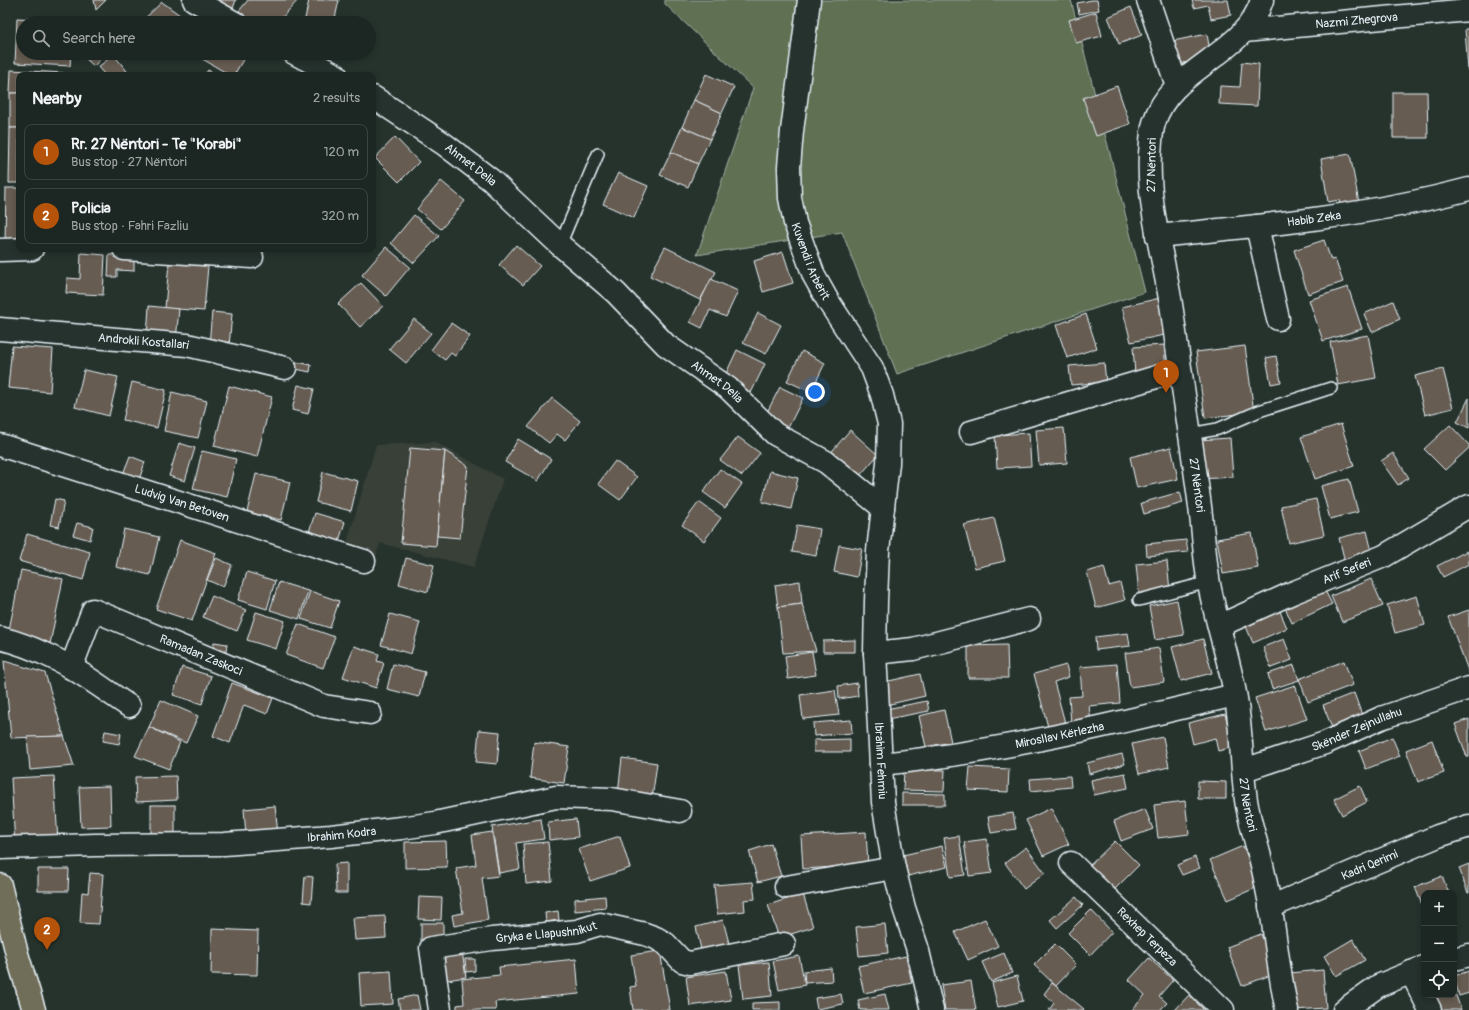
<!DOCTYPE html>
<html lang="en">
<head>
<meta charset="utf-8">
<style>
	:root { --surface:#1c2622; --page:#29322f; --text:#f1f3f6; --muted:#a0a5a5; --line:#3a4340; --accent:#b45309 }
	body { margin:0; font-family:Pangolin,sans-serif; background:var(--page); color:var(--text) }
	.controls { position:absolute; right:12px; bottom:12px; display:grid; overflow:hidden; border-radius:8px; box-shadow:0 2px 6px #0003 }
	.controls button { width:36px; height:36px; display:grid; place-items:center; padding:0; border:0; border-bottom:1px solid var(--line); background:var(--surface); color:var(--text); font:20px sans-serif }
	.you { position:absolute; left:815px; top:392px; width:14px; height:14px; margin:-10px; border:3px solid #fff; border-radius:50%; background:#1a73e8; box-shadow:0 0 0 6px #1a73e833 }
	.badge { display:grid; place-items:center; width:26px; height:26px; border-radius:50%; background:var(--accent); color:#fff; font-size:13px; font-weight:700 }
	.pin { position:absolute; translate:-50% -33px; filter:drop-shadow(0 1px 2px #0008) }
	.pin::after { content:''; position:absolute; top:21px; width:14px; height:12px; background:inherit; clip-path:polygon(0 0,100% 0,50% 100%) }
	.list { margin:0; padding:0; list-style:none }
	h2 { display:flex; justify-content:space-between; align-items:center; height:52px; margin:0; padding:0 16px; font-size:17px }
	h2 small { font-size:13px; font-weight:400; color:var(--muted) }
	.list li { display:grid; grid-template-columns:26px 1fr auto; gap:12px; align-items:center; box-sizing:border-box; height:56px; margin:0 8px 8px; padding:0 8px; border:1px solid var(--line); border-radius:8px }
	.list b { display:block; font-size:15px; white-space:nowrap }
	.list p { margin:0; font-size:13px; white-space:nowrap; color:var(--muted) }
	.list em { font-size:13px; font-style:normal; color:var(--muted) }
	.icon { flex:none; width:22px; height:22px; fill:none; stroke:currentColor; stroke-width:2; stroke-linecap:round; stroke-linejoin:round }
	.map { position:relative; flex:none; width:1469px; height:1010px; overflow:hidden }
	.search { position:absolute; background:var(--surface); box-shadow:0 2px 6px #0003; left:16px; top:16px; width:360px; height:44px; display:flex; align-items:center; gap:10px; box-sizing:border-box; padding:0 14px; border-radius:22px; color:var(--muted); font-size:15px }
	.panel { position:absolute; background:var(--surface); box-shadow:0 2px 6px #0003; left:16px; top:72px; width:360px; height:180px; border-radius:8px }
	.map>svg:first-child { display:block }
</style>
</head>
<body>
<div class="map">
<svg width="1469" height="1010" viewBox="0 0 1469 1010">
	<rect width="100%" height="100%" fill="#26332d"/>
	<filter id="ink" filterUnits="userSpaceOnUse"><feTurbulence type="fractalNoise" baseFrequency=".025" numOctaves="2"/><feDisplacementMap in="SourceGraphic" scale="8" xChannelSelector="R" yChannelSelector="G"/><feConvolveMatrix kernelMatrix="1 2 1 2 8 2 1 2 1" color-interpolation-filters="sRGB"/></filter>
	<g filter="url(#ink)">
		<polygon fill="#393f38" points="435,442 503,479 474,567 380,543 376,556 346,546 376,445"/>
		<polygon fill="#5e7053" stroke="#a3b0a6" points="665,0 1071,0 1145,292 897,374 842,232 697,255 753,88 665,4"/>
		<g fill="#665c51" stroke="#e8f1f8">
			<polygon points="94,0 106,0 96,10"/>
			<polygon points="209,0 236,0 232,11"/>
			<polygon points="248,0 298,0 277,23 253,23 239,11"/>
			<polygon points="309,0 339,0 334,23 304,23"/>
			<polygon points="1092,0 1097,0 1099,10 1079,14 1077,3"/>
			<polygon points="1192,0 1228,0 1231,15 1211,19 1208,5 1194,8"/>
			<polygon points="162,2 188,21 186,23 140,23"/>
			<polygon points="1131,7 1142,35 1119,44 1108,17"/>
			<polygon points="1096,12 1102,36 1076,43 1069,20"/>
			<polygon points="17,18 73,21 73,23 23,23 23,53 71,53 70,66 15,63"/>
			<polygon points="1465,29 1469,29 1469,70 1468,70"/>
			<polygon points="1207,34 1211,58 1178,64 1173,41"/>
			<polygon points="79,53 100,53 103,56 94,66"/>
			<polygon points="201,53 247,53 234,75 230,75 199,57"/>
			<polygon points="114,55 130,75 105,75 98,67"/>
			<polygon points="1242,62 1259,64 1257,106 1219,104 1220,86 1240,87"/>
			<polygon points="11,70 64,73 64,75 19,75 19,93 10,93"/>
			<polygon points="208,70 217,75 205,75"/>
			<polygon points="706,74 734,87 722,113 694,100"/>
			<polygon points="1117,86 1130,124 1096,136 1083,98"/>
			<polygon points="1393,92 1427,92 1428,138 1393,138"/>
			<rect x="10" y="93" width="9" height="35"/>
			<polygon points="694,100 722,113 710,139 682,127"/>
			<polygon points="682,127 710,139 698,164 671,152"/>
			<polygon points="10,128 19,128 19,183 9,183"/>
			<polygon points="395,137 419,162 399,182 375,158"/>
			<polygon points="671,152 698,164 688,187 660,175"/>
			<polygon points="1350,154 1359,203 1340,206 1339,200 1328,202 1321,159"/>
			<polygon points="618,173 648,186 634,218 603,204"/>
			<polygon points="441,181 465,201 441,229 417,209"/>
			<polygon points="6,188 19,188 19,243 5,242"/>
			<polygon points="414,215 439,236 414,263 391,243"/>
			<polygon points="1324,240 1331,260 1335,259 1343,282 1308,294 1294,250"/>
			<polygon points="516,245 540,266 523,285 499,265"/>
			<polygon points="386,247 410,267 386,296 362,275"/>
			<polygon points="665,247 716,272 700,300 650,276"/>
			<polygon points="783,252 793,283 763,292 754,261"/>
			<polygon points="81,253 105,255 103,295 66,293 67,278 80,279"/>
			<polygon points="109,255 134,255 134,271 117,270 117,277 108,277"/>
			<polygon points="169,263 208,266 204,311 165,308"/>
			<polygon points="711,279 738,291 726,317 710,310 702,328 690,322"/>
			<polygon points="361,283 383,306 360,327 338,304"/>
			<polygon points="1348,287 1362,329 1323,341 1309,300"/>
			<polygon points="1160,298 1169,334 1131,342 1122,307"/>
			<polygon points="1393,301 1400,319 1372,332 1364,314"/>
			<polygon points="149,306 179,309 176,340 147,337"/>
			<polygon points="212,312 232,314 229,346 209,344"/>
			<polygon points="758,313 781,325 766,354 743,343"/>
			<polygon points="1086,314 1097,348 1067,358 1056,325"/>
			<polygon points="414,319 431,333 406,363 389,349"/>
			<polygon points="451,323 470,336 455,356 451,353 445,360 431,350"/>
			<polygon points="1368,335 1376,378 1338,385 1330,342"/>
			<polygon points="1164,345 1166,372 1135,374 1133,347"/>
			<polygon points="12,346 53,349 50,392 8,388"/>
			<polygon points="1245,346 1254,412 1205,418 1196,352"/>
			<polygon points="737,350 765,364 751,393 723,380"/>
			<polygon points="802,351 825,363 811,392 787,381"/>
			<polygon points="1276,356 1281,382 1271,384 1266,358"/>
			<polygon points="297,362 311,365 310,372 296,369"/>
			<polygon points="1104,363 1106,382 1071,385 1069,366"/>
			<polygon points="1443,369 1453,408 1425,415 1415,376"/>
			<polygon points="84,370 118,377 109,416 75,407"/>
			<polygon points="132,382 166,390 157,428 123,420"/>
			<polygon points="298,385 314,389 308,414 292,410"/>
			<polygon points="229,386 272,397 257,457 214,446"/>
			<polygon points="780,387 803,398 788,428 765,416"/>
			<polygon points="172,392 207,401 198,438 164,431"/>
			<polygon points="552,398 580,421 565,440 557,434 549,443 528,427"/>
			<polygon points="1469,398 1469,428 1457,422"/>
			<polygon points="1341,424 1354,466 1315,479 1301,437"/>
			<polygon points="1450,425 1469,445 1469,448 1445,470 1424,449"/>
			<polygon points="1064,428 1067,463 1039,465 1036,430"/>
			<polygon points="850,430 878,455 856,480 828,456"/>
			<polygon points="1029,433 1031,466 997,468 995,435"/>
			<polygon points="738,437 760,453 742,476 720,460"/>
			<polygon points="1230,438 1233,477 1201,479 1198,440"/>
			<polygon points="518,439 551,459 538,481 505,462"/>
			<polygon points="179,443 195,448 185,481 169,476"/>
			<polygon points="1171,447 1178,479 1137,488 1130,457"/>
			<polygon points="410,448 445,451 436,546 401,543"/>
			<polygon points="202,451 236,459 227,497 193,489"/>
			<polygon points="445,451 468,466 460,538 437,536"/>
			<polygon points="1393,453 1409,478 1398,485 1381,461"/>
			<polygon points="130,456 145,462 139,480 123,474"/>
			<polygon points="615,461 637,477 620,500 598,484"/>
			<polygon points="720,469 742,484 725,508 703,492"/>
			<polygon points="770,471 798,478 791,509 762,502"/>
			<polygon points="323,472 358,481 351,511 316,502"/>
			<polygon points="256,474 290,482 281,520 247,512"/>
			<polygon points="1349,479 1358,512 1330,519 1321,486"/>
			<polygon points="1180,492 1183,503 1144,514 1141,503"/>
			<polygon points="55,499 64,501 59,527 50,525"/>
			<polygon points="1316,499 1324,535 1289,543 1281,506"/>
			<polygon points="699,502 721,518 704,541 682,525"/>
			<polygon points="315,513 345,522 338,544 308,535"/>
			<polygon points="994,518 1005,561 975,568 964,525"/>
			<polygon points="77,523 93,527 90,540 73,535"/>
			<polygon points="797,525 820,529 816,556 792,552"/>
			<polygon points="124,529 159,537 150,575 116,567"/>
			<polygon points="1367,531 1373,556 1345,562 1339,538"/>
			<polygon points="1252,533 1258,568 1223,574 1217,539"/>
			<polygon points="27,534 90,552 83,580 19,561"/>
			<polygon points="180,540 216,553 192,621 156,609"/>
			<polygon points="1186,540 1188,552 1147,556 1146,544"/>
			<polygon points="839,545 862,549 857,577 834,572"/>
			<polygon points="1467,551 1469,555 1469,564 1443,577 1437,566"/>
			<polygon points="216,558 232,565 223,587 207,580"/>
			<polygon points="406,558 434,565 428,592 399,584"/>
			<polygon points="1167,561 1170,591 1139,594 1136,564"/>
			<polygon points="1104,567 1109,586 1120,583 1125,600 1096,608 1087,572"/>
			<polygon points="21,570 63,579 50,644 8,635"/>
			<polygon points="247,572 275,581 267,609 238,600"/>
			<polygon points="1371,579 1383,606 1342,622 1331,596"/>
			<polygon points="800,581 802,604 778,607 775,585"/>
			<polygon points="279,582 308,591 299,619 270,610"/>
			<polygon points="1323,587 1332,604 1292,623 1284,605"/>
			<polygon points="310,591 339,601 330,628 301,619"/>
			<polygon points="212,596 246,610 237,631 203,617"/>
			<polygon points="1417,596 1425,625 1395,633 1387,605"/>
			<polygon points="1177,600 1184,635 1155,640 1149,606"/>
			<polygon points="802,604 816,651 783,653 778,607"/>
			<polygon points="1279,609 1287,628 1253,643 1245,624"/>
			<polygon points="1469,610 1469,673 1448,617"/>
			<polygon points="256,612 285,621 276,649 247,640"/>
			<polygon points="390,614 420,622 411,654 381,645"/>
			<polygon points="298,624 335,637 323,668 286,655"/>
			<polygon points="1128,633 1130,646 1096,650 1095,637"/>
			<polygon points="1203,639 1212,673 1181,681 1172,647"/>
			<polygon points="1284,639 1292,660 1271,668 1263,647"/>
			<polygon points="855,640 855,652 823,652 823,641"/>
			<polygon points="214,642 227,644 225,658 212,656"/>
			<polygon points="1007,645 1008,678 968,678 968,646"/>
			<polygon points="354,646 379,654 377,661 384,663 376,688 343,677"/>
			<polygon points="1159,648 1164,682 1130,687 1125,653"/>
			<polygon points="812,652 816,675 788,679 785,656"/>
			<polygon points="4,661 45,673 64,736 11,738"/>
			<polygon points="1344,661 1353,685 1308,702 1299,679"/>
			<polygon points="393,664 425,672 419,697 387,689"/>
			<polygon points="1117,664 1120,703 1089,706 1091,722 1071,724 1069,697 1082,696 1080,667"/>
			<polygon points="1066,665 1069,677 1054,682 1065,723 1048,727 1034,674"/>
			<polygon points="1294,665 1299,680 1272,689 1268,674"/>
			<polygon points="182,667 211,676 202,704 173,695"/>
			<polygon points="920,674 925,696 886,705 880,683"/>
			<polygon points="232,683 273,698 267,714 244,705 230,743 213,736"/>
			<polygon points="857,683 858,696 839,699 838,686"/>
			<polygon points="1295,685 1307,719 1266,732 1255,698"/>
			<polygon points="835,690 839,715 803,719 800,695"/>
			<polygon points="1354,693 1364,721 1334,733 1323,705"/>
			<polygon points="161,700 198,716 186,743 149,727"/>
			<polygon points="927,701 929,711 887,719 886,709"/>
			<polygon points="944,710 951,742 926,747 919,716"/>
			<polygon points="1225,714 1234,747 1218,751 1215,738 1193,744 1188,723"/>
			<polygon points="1469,719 1469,757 1467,757 1455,724"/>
			<polygon points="851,720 852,733 814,736 813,723"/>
			<polygon points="149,727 180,742 169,769 135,756"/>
			<polygon points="479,730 500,732 497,764 476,762"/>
			<polygon points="105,731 121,734 119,744 103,741"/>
			<polygon points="64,736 74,766 30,770 27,737"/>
			<polygon points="1163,737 1169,767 1139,774 1132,744"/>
			<polygon points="1392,737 1400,756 1366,769 1359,751"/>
			<polygon points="850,739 850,752 814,752 814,740"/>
			<polygon points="1432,740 1444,773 1418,782 1406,750"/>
			<polygon points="534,742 569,747 564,783 530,778"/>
			<polygon points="1122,754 1125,764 1089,774 1087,763"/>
			<polygon points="622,758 657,763 652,799 618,794"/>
			<polygon points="970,767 1009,769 1008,792 968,790"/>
			<polygon points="904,769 945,770 944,791 903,790"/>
			<polygon points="1125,773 1128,788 1094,795 1091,780"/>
			<polygon points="54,776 58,842 15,844 11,778"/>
			<polygon points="176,776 177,800 136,802 135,777"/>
			<polygon points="1070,776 1071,787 1031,791 1030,779"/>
			<polygon points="1198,781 1226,782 1226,799 1198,799"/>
			<polygon points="110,786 111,826 81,827 79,787"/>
			<polygon points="1360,786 1367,802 1342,815 1334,799"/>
			<polygon points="902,793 945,794 945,805 902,805"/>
			<polygon points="1185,801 1189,834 1158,838 1154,805"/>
			<rect x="151" y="805" width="24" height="33"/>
			<polygon points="275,806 278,834 246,836 244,809"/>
			<polygon points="1051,808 1069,844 1043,856 1026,820"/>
			<polygon points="1145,809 1153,829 1121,841 1114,821"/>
			<polygon points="1013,813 1016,829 991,833 988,817"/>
			<polygon points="541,819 544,839 516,843 520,869 499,873 492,827"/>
			<polygon points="576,819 578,837 549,840 548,822"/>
			<polygon points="492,832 499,876 482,878 488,920 454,926 452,915 463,913 456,868 476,865 472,835"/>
			<polygon points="866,832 868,865 803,869 801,836"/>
			<polygon points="620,836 630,868 590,881 579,849"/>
			<polygon points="959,836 965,875 950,877 944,838"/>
			<polygon points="987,839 992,873 969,876 964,842"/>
			<polygon points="446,841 447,867 405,868 405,842"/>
			<polygon points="1115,841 1139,865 1111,893 1086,869"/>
			<polygon points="548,842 552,881 526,884 523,844"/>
			<polygon points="771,844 781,876 758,882 749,851"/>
			<polygon points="942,846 947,867 908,876 903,855"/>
			<polygon points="1243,846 1260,886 1228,900 1210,860"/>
			<polygon points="1026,847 1045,873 1024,889 1005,863"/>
			<polygon points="1195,857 1200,868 1182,875 1177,865"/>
			<polygon points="347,863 347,893 336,893 335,864"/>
			<polygon points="1469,864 1469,893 1468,893 1459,868"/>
			<polygon points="38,869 69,869 68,891 38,891"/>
			<polygon points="90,873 103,874 99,924 80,923 82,892 88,893"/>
			<polygon points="305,876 313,877 311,903 303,902"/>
			<polygon points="1442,876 1449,893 1424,893 1424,910 1415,887"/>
			<polygon points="753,882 755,899 744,900 745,911 717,914 714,885"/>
			<polygon points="803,894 813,927 779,938 768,905"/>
			<polygon points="605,896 606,908 575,911 575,899"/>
			<polygon points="419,897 442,898 441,920 418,919"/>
			<polygon points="1076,897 1083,905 1057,928 1050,920"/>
			<polygon points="1091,910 1112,932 1090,955 1068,933"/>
			<polygon points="558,911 559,920 546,922 545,913"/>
			<polygon points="385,916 386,938 355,940 353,918"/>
			<polygon points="985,919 998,946 968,960 955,932"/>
			<polygon points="723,920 730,947 702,954 696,927"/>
			<rect x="421" y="923" width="22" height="17"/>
			<polygon points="885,924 888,953 859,956 856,927"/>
			<polygon points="212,929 258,931 257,975 211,974"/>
			<polygon points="1261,934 1276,973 1242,986 1227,947"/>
			<polygon points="1353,939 1365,960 1336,976 1324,956"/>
			<polygon points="1055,944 1076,965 1056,986 1034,965"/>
			<polygon points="462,951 466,977 447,980 443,953"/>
			<polygon points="660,951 670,1010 633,1010 630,987 636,986 631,955"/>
			<polygon points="1004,953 1012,973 991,982 982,962"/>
			<polygon points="799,956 805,985 779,990 773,961"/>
			<polygon points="906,956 912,983 864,993 858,966"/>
			<polygon points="1149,958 1173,980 1159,996 1167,1003 1160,1010 1132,1010 1145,995 1129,980"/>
			<polygon points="465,959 475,959 475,971 466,972"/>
			<polygon points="576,959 579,994 495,1002 496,1010 457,1010 457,1005 464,1004 462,979 500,975 499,967"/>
			<polygon points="769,962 772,996 743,999 739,965"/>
			<polygon points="831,968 832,981 805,983 804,971"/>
			<polygon points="1323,970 1326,1008 1293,1010 1289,973"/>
			<polygon points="391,971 393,1004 361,1006 359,973"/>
			<polygon points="726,971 731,1000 690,1006 686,977"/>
			<polygon points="1469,971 1469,993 1459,996 1454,976"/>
			<polygon points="1017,976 1023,1001 998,1007 992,983"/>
			<polygon points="971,981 976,1010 945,1010 941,985"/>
			<polygon points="1052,983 1084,1009 1083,1010 1049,1010 1054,1003 1044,994"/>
			<polygon points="1454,990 1461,1010 1435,1010 1429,995 1454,995"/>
			<polygon points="841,994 843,1004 817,1009 815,998"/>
			<polygon points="885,994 889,1010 860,1010 858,1000"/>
			<polygon points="417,995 420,1010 400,1010 398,999"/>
			<polygon points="1189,995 1204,1010 1175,1010"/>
			<polygon points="780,1002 780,1010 752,1010 752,1003"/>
		</g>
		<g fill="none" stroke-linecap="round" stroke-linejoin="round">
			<g stroke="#e8f1f8" stroke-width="14">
				<g id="service">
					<polyline points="560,245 598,154"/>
					<polyline points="1190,434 1218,429 1259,411 1331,388"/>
					<polyline points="1139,600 1209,582"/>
				</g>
			</g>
			<g stroke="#e8f1f8" stroke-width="25">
				<g id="minor">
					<polyline points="194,0 235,23"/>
					<path id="s1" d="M809 0 792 131 789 167 790 198 795 223 814 276 828 301 872 368 882 395 889 424 888 463 878 551 876 601 875 653 883 802 894 868 904 908 917 947 932 1010"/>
					<polyline points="1148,0 1177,86"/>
					<path id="s2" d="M1244 31 1469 10"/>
					<polyline points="294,53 336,75"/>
					<path id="s3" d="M373 97 444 144 491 180 560 245 616 293 666 345 728 388 775 434 826 462 883 508"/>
					<polyline points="1257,226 1278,319"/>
					<path id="s4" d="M1157 236C1262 226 1367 216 1469 189"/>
					<polyline points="124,249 252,257"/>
					<polyline points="0,250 32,249"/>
					<path id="s5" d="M0 329 187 345 285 368"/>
					<polyline points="971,432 1180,370"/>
					<path id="s6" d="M0 445 364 561"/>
					<path id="s7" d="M1219 626 1292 593 1384 556 1469 506"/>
					<path d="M0 638C16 642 32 648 47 655 76 668 102 688 129 706"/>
					<polyline points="875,653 913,649 1029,619"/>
					<path id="s8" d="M71 668 93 610 324 706 370 713"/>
					<path id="s9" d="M881 764C1001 752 1119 723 1235 695"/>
					<path id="s10" d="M1244 770 1325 743 1381 718 1469 688"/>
					<path id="s11" d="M0 848 95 845 224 844 331 836 401 828 435 823 556 797 612 799 680 811"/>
					<path id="s12" d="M1071 863 1223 1010"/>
					<polyline points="786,887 894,868"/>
					<path id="s13" d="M1270 907 1438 836 1469 826"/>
					<polyline points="1454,959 1469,955"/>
					<polyline points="1411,972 1430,1010"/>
					<path id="s14" d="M440 1010 431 948 492 939 577 931 600 924 645 934 656 938 666 944 682 961 690 963 784 944"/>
					<polyline points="1344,1010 1378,986 1424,967"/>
				</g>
			</g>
			<g stroke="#e8f1f8" stroke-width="25">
				<g id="tertiary">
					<path id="s15" d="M1262 0C1245 56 1170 67 1154 123 1151 133 1151 143 1150 154 1147 210 1166 263 1173 318 1181 378 1191 438 1199 499 1203 527 1204 556 1209 584 1216 621 1228 656 1235 693 1242 728 1241 765 1246 800 1249 819 1255 838 1260 857 1264 872 1267 889 1270 904 1276 939 1279 975 1287 1010"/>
				</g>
			</g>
			<g stroke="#e8f1f8" stroke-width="25">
				<polyline id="primary" points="0,885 17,954 34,1010"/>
			</g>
			<use href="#service" stroke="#26332d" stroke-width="11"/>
			<use href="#minor" stroke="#26332d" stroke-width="22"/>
			<use href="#tertiary" stroke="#26332d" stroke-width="22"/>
			<use href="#primary" stroke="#706e59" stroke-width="22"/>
		</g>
	</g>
	<g text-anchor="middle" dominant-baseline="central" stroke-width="3.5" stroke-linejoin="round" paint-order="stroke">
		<g font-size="12" fill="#e8f1f8" stroke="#26332d">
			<text stroke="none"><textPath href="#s2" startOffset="113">Nazmi Zhegrova</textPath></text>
			<text stroke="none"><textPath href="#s3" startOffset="119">Ahmet Delia</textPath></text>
			<text transform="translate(1152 165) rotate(-89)">27 Nëntori</text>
			<text stroke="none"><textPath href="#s4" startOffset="158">Habib Zeka</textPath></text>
			<text stroke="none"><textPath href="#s1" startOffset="266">Kuvendi i Arbërit</textPath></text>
			<text stroke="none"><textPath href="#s5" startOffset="144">Androkli Kostallari</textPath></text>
			<text stroke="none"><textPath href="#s3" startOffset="448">Ahmet Delia</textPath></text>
			<text stroke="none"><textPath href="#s15" startOffset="533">27 Nëntori</textPath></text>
			<text stroke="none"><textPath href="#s6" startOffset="191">Ludvig Van Betoven</textPath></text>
			<text stroke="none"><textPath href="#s7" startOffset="139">Arif Seferi</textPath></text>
			<text stroke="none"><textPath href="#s8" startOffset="179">Ramadan Zaskoci</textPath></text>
			<text stroke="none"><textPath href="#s10" startOffset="120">Skënder Zejnullahu</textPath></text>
			<text stroke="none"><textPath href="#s9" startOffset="181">Mirosllav Kërlezha</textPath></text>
			<text stroke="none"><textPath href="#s1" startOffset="786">Ibrahim Fehmiu</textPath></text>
			<text stroke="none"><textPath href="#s15" startOffset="857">27 Nëntori</textPath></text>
			<text stroke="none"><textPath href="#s11" startOffset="342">Ibrahim Kodra</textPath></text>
			<text stroke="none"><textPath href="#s13" startOffset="108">Kadri Qerimi</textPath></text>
			<text stroke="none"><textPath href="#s14" startOffset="179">Gryka e Llapushnikut</textPath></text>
			<text stroke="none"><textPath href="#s12" startOffset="106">Rexhep Terpeza</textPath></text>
		</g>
	</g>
</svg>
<div class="controls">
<button>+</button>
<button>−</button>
<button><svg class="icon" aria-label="locate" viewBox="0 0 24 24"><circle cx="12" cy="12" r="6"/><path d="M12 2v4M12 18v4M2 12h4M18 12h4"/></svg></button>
</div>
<div class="you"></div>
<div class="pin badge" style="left:1166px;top:393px">1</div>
<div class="pin badge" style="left:47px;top:950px">2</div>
<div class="search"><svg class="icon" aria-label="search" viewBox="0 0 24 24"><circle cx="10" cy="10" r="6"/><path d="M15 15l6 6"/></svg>Search here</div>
<section class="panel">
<h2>Nearby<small>2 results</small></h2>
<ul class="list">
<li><span class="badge">1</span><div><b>Rr. 27 Nëntori - Te &quot;Korabi&quot;</b><p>Bus stop · 27 Nëntori</p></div><em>120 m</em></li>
<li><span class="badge">2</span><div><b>Policia</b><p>Bus stop · Fahri Fazliu</p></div><em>320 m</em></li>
</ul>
</section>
</div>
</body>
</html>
